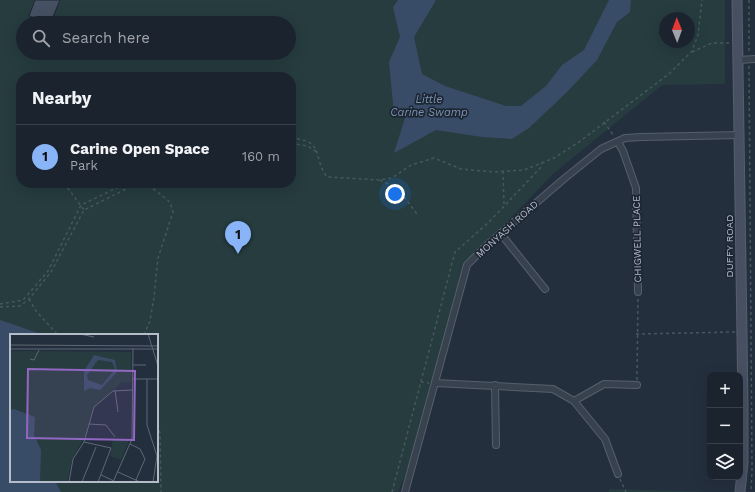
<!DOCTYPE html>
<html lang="en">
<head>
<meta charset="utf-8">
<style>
	:root { --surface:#1b232e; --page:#282f3a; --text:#f1f3f6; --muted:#a0a4aa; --line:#39404a; --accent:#8ab4f8 }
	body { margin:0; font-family:"Work Sans",sans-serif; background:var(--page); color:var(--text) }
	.controls { position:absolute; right:12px; bottom:12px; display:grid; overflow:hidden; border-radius:8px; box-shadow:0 4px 16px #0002 }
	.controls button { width:36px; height:36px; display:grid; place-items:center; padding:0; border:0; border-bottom:1px solid var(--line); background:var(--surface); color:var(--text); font:20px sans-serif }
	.compass { position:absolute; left:659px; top:12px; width:36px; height:36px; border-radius:50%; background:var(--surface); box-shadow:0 4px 16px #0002; rotate:359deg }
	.you { position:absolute; left:395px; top:194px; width:14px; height:14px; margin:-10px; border:3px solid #fff; border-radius:50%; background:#1a73e8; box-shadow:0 0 0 6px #1a73e833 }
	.badge { display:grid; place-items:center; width:26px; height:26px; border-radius:50%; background:var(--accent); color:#111; font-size:13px; font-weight:700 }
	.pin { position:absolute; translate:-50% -33px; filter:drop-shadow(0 1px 2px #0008) }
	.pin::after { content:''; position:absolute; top:21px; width:14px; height:12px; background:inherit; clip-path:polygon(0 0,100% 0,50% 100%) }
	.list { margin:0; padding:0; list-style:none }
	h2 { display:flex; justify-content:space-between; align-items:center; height:52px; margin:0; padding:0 16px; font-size:17px }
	h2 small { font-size:13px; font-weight:400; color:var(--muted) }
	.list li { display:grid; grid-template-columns:26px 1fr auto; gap:12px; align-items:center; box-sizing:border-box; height:64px; padding:0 16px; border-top:1px solid var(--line) }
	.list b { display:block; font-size:15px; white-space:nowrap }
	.list p { margin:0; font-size:13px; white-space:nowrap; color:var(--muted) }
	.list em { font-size:13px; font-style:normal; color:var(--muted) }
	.icon { flex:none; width:22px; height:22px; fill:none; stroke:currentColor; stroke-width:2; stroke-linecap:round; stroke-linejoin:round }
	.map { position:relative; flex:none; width:755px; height:492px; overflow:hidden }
	.search { position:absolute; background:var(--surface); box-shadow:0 4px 16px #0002; left:16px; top:16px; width:280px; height:44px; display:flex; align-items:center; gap:10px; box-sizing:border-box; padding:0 14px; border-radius:22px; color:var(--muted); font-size:15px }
	.panel { position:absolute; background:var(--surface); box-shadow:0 4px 16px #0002; left:16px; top:72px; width:280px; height:116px; border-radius:16px }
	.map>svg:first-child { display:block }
</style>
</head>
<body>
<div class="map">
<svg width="755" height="492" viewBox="0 0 755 492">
	<rect width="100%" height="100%" fill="#242f3e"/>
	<g fill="#263c3f" fill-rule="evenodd">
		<path d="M0 0H725V84L662 85 553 174 464 267 413 456 398 492H0ZM665 18H689V42H665ZM23 23H289V53H23ZM21 77H291V183H21ZM11 335H157V481H11Z"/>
		<polygon points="609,489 717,492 609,492"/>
	</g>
	<g fill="#394c67">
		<polygon points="398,0 436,0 414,37 422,74 445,86 506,106 521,106 546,86 562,65 584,50 609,0 631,0 630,12 617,22 597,60 567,92 529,128 512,139 482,137 436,130 394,153 406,115 394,114 389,62 400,37 393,7"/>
		<polygon points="0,320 44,335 11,335 11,481 55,481 61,492 0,492"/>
	</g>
	<polygon fill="#455162" stroke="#1f2835" points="35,0 60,0 52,19 40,20 29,16"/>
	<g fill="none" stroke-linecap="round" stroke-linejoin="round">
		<g stroke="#565f6c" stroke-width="8">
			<g id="street">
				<polyline points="739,60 755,59"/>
				<polyline points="618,142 623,151 636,188 638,292"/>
				<polyline points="501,234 545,289"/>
				<polyline points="435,383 553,389 574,401 605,439 618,474"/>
				<polyline points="495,385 496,445"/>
				<polyline points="574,401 604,384 637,385"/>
				<polyline points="405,492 467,265 487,245 565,178 601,149 625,138 641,137 740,135"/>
			</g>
		</g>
		<g stroke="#565f6c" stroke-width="11">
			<polyline id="secondary" points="737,0 743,404 743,463 740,492"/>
		</g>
		<g stroke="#44595c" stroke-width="1.5" stroke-dasharray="3 3" stroke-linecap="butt">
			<polyline points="749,0 749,54"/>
			<polyline points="692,52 712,43 730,43"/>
			<polyline points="749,66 752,470 751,492"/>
			<polyline points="604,122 614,136"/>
			<path d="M291 138C326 141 312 157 327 177L380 180 392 178 411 165 434 158 461 169 494 172 524 170 554 158 579 142 670 73 692 51 698 35 702 0"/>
			<polyline points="291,143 307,146 317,152"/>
			<polyline points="503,171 504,205"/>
			<polyline points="380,180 398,189 417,214"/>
			<polyline points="64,183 84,210"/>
			<polyline points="29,299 36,311 58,335"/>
			<polyline points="0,304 23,300 48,271 81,205 127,183"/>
			<polyline points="0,307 20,306 29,299 51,272 84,210 138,183"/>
			<polyline points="636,334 735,332"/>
			<polyline points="144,335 150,321 154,297 158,258 173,212 170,202 146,183"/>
			<polyline points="637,380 638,298"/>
			<polyline points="421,382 429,383"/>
			<polyline points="157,425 160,433 161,492"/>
			<polyline points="620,479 626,492"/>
			<polyline points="392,492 455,252 489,222 542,166 542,163"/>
		</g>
		<use href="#street" stroke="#38414e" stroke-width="6"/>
		<use href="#secondary" stroke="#465061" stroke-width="9"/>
	</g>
	<g text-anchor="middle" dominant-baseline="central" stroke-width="3.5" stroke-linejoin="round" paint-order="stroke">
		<g font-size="10" fill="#b4bcc9" stroke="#1d2633">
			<text transform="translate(507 229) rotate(-42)">MONYASH ROAD</text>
			<text transform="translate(637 239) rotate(-91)">CHIGWELL PLACE</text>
			<text transform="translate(729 246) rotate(-90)">DUFFY ROAD</text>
		</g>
		<g font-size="11" font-style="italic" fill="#7c92b1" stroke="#1d2633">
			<text x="429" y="99">Little<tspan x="429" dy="13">Carine Swamp</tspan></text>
		</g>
	</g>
	<g transform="translate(10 334)">
		<rect width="148" height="148" fill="#242f3e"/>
		<path d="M0 17 121 18V48H112L83 74 76 100 62 125 57 148H0ZM103 105 119 106 111 126 100 122Z" fill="#263c3f"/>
		<path d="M84 21 105 26 107 38 90 56 80 54 74 57V37ZM88 26 102 28 105 35 92 51 78 46 77 41ZM4 75 25 83 24 101 31 116 30 148H0V76Z" fill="#394c67" fill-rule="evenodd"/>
		<path fill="none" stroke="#5e6776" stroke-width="1" d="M70 0 84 3M138 0 148 32M0 11 148 12M0 15H148M20 25 24 26 29 16M123 31H136M123 45H148M137 45V91L147 122 143 148M105 56 108 78M79 90 96 91 105 103M74 108 101 114 88 148M120 110 130 115 135 125 126 146M108 138 130 148M91 141 104 147M59 148 63 125 74 108 84 73 103 57 123 56M72 148 86 113M103 148 122 105 123 14"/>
		<path fill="#9266c3" fill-opacity="0.15" stroke="#9266c3" stroke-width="2" d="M18 35 125 37 124 106 17 104Z"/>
		<rect width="148" height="148" fill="none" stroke="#b4bcc9" stroke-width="2"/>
	</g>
</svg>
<div class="controls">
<button>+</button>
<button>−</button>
<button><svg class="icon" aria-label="layers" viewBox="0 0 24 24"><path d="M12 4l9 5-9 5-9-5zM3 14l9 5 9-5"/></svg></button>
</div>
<svg class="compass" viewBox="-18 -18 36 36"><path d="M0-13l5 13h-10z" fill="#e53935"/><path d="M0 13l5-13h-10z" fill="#a0a4aa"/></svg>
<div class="you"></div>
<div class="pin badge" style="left:238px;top:254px">1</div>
<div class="search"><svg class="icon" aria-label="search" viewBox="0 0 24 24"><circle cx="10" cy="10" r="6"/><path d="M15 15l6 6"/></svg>Search here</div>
<section class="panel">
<h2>Nearby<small></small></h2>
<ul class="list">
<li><span class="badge">1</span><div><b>Carine Open Space</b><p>Park</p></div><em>160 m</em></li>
</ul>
</section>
</div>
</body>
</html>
